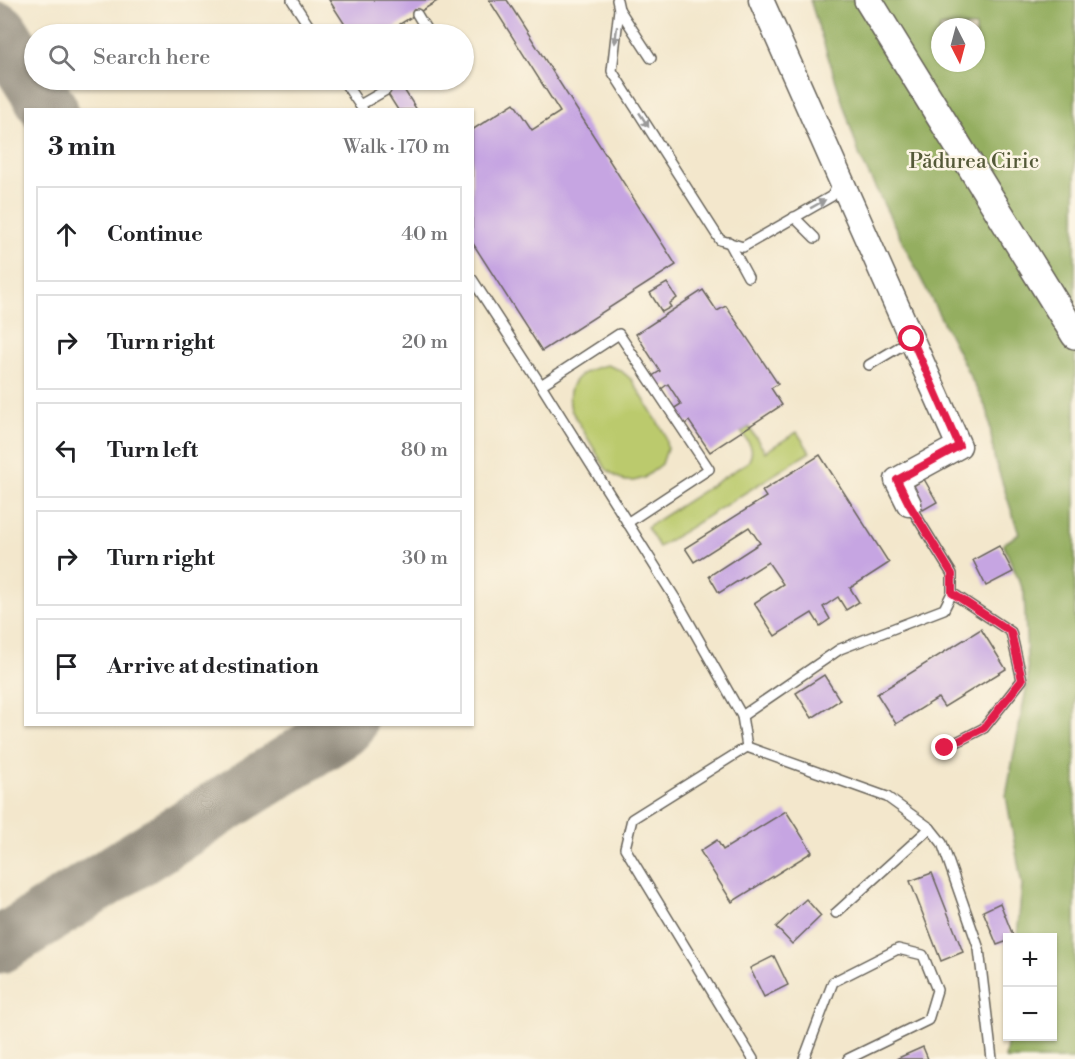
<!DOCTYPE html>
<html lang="en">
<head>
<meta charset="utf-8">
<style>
	:root { --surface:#fff; --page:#f2f2f2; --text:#202124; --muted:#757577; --line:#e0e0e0 }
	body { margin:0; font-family:"Libre Bodoni",serif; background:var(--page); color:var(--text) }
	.controls { position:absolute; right:18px; bottom:18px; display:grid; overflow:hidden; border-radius:0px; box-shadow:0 2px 4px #0004 }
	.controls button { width:54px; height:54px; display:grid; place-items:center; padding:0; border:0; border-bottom:2px solid var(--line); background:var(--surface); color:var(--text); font:30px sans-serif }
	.compass { position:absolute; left:931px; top:18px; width:54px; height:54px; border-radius:50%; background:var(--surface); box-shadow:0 2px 4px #0004; rotate:174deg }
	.stop { position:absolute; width:18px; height:18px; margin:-14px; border:4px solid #e11d48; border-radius:50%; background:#fff }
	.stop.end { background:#e11d48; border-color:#fff; box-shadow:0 2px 6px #0008 }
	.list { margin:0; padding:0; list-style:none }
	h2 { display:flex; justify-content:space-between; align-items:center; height:78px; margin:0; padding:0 24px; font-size:26px }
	h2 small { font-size:20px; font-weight:400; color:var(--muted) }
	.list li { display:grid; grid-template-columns:39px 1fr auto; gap:18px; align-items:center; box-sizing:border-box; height:96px; margin:0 12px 12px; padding:0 12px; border:2px solid var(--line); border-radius:0px }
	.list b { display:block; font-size:22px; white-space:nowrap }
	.list em { font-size:20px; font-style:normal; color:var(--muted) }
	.icon { flex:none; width:33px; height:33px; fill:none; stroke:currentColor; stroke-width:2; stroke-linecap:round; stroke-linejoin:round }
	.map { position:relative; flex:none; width:1075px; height:1059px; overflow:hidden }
	.search { position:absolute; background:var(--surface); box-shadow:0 2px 4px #0004; left:24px; top:24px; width:450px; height:66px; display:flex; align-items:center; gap:15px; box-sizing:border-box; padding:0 21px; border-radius:33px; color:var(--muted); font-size:22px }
	.panel { position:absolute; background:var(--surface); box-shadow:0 2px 4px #0004; left:24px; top:108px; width:450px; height:618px; border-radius:0px }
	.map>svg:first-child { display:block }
</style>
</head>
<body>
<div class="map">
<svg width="1075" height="1059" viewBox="0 0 1075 1059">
	<rect width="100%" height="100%" fill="#fcf5e5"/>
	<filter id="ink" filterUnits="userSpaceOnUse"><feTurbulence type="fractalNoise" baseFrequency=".0167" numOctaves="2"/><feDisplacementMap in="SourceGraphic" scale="12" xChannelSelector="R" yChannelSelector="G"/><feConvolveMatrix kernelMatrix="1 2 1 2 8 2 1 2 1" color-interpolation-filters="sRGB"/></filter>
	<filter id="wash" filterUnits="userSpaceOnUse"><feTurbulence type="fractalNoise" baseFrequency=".008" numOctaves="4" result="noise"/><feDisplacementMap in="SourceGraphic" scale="24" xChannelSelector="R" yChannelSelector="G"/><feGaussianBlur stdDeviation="1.35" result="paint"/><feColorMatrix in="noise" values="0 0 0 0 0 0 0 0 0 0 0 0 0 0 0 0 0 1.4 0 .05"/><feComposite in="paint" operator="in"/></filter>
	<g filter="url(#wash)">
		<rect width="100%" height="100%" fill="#f3e7cc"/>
		<g fill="#bbca6d" stroke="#6c7344" stroke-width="1.5">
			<path d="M607 365 620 370 632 380 665 434 667 449 662 464 644 478 634 481H625L617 477 606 469 571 410C564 381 581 370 607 365Z"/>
			<path d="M749 427 765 452 797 432 810 452 659 547 647 527 748 462C756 449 749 443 741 432Z"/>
		</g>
		<path fill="#94ae60" stroke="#58653e" stroke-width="1.5" fill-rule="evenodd" d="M810 0H1075V1059H1005L1008 1037 1052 1036V938L1017 937 1022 885 1006 796 1028 679 1024 592 1003 544 1019 534 994 457 988 412 860 157ZM940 27H976V63H940Z"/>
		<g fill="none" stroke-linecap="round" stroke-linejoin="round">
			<g stroke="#888274" stroke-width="57">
				<polyline points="0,31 50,110"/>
				<polyline points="0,945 342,730 348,724"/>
			</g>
		</g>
		<g id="blocks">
			<g fill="#c6a5e2">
				<polygon points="329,0 439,0 384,34 351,34"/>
				<polygon points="489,0 507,0 676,265 542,351 472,242 472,130 514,103 532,130 560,112"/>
				<polygon points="379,80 398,80 417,110 398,110"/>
				<polygon points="667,283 677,298 669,304 671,307 662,312 650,293"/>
				<polygon points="703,290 717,311 726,306 778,384 771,388 782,405 710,452 689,421 681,427 670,411 681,404 668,384 660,390 651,377 660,371 636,334"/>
				<polygon points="820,455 889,563 850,588 859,602 846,610 838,597 823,607 830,619 820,626 812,613 775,636 754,603 783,584 768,562 719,593 709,576 760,543 749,527 694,562 685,548 766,497 762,491"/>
				<polygon points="924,479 937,502 923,510 910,488"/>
				<polygon points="999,546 1013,572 986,586 973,560"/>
				<polygon points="981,629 1006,669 944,707 938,698 896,724 877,694"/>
				<polygon points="824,675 840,700 812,718 796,693"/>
				<polygon points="786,811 812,852 732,902 700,851 717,840 723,850"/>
				<polygon points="932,873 963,952 941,961 910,881"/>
				<polygon points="806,899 821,916 792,944 776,927"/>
				<polygon points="1000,903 1014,938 1008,938 1008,941 997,945 983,911"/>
				<polygon points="774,956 788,985 764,997 750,968"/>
				<polygon points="923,1047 928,1059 896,1059"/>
			</g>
		</g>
	</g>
	<g filter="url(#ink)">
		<use href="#blocks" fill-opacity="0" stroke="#67635a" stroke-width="1.5"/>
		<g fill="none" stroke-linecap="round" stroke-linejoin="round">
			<g stroke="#67635a" stroke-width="12">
				<g id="service">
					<polyline points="292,0 314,34"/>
					<polyline points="617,0 619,9 612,71 720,240 743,247 832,196 838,184"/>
					<polyline points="619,9 651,58"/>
					<polyline points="417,14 429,34"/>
					<polyline points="343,80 363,110"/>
					<polyline points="399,81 402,80"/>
					<polyline points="360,105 386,90"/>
					<polyline points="794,217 815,238"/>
					<polyline points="729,242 748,277"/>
					<polyline points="472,279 541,385 678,603 742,716"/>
					<polyline points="869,365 911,340"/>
					<polyline points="541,385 619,334 709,469 627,523"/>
					<polyline points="747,747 887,797 930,828 942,843 979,949 992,1059"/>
					<polyline points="945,748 984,728 1022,680 1011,632 952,593"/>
					<polyline points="836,913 930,828"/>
					<polyline points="753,1059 625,848 632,819 747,747 742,716 840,649 944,609 952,593 952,574 909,504"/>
					<polyline points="804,1059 833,982 898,949 923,955 937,990 928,1020 848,1059"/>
				</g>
			</g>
			<g stroke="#67635a" stroke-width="27">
				<polyline id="tertiary" points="761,0 959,446 897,480 909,504"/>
			</g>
			<g stroke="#67635a" stroke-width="30">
				<polyline id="secondary" points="868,0 1075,335"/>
			</g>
			<use href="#service" stroke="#fff" stroke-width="9"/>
			<use href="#tertiary" stroke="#fff" stroke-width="24"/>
			<use href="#secondary" stroke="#fff" stroke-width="27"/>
		</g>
		<defs><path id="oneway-solid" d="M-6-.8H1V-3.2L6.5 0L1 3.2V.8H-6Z" transform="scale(1.5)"/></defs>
		<g fill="#999">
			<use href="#oneway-solid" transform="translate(616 35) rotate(97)"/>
			<use href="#oneway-solid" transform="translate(644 120) rotate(57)"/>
			<use href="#oneway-solid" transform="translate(818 204) rotate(-29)"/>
		</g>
	</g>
	<g fill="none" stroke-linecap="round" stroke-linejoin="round" filter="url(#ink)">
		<polyline stroke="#e11d48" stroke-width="8" points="912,339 959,446 897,480 909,504 952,574 952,593 1011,632 1022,680 984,728 945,748"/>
	</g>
	<g text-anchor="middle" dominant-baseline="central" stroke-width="5" stroke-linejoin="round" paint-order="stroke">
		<g font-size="21" fill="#545938" stroke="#fcf5e5">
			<text x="974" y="162">Pădurea Ciric</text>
		</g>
	</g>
</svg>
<div class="controls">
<button>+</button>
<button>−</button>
</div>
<svg class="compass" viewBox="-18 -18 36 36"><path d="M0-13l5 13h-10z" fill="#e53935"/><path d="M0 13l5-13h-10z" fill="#757577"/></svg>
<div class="stop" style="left:912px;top:339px"></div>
<div class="stop end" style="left:945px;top:748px"></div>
<div class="search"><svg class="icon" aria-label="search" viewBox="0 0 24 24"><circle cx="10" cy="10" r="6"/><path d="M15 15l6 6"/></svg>Search here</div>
<section class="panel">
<h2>3 min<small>Walk · 170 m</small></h2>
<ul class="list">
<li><svg class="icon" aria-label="ahead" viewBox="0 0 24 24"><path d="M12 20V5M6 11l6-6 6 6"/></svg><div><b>Continue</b></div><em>40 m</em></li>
<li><svg class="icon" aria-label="right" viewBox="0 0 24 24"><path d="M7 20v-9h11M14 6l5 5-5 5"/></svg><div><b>Turn right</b></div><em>20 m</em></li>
<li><svg class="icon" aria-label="left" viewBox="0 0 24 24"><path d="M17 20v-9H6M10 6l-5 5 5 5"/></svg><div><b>Turn left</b></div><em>80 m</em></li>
<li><svg class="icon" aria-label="right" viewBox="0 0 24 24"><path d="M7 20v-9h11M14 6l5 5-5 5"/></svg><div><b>Turn right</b></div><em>30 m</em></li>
<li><svg class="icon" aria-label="arrive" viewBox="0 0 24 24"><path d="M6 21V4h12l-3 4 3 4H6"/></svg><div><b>Arrive at destination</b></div></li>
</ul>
</section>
</div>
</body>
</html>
